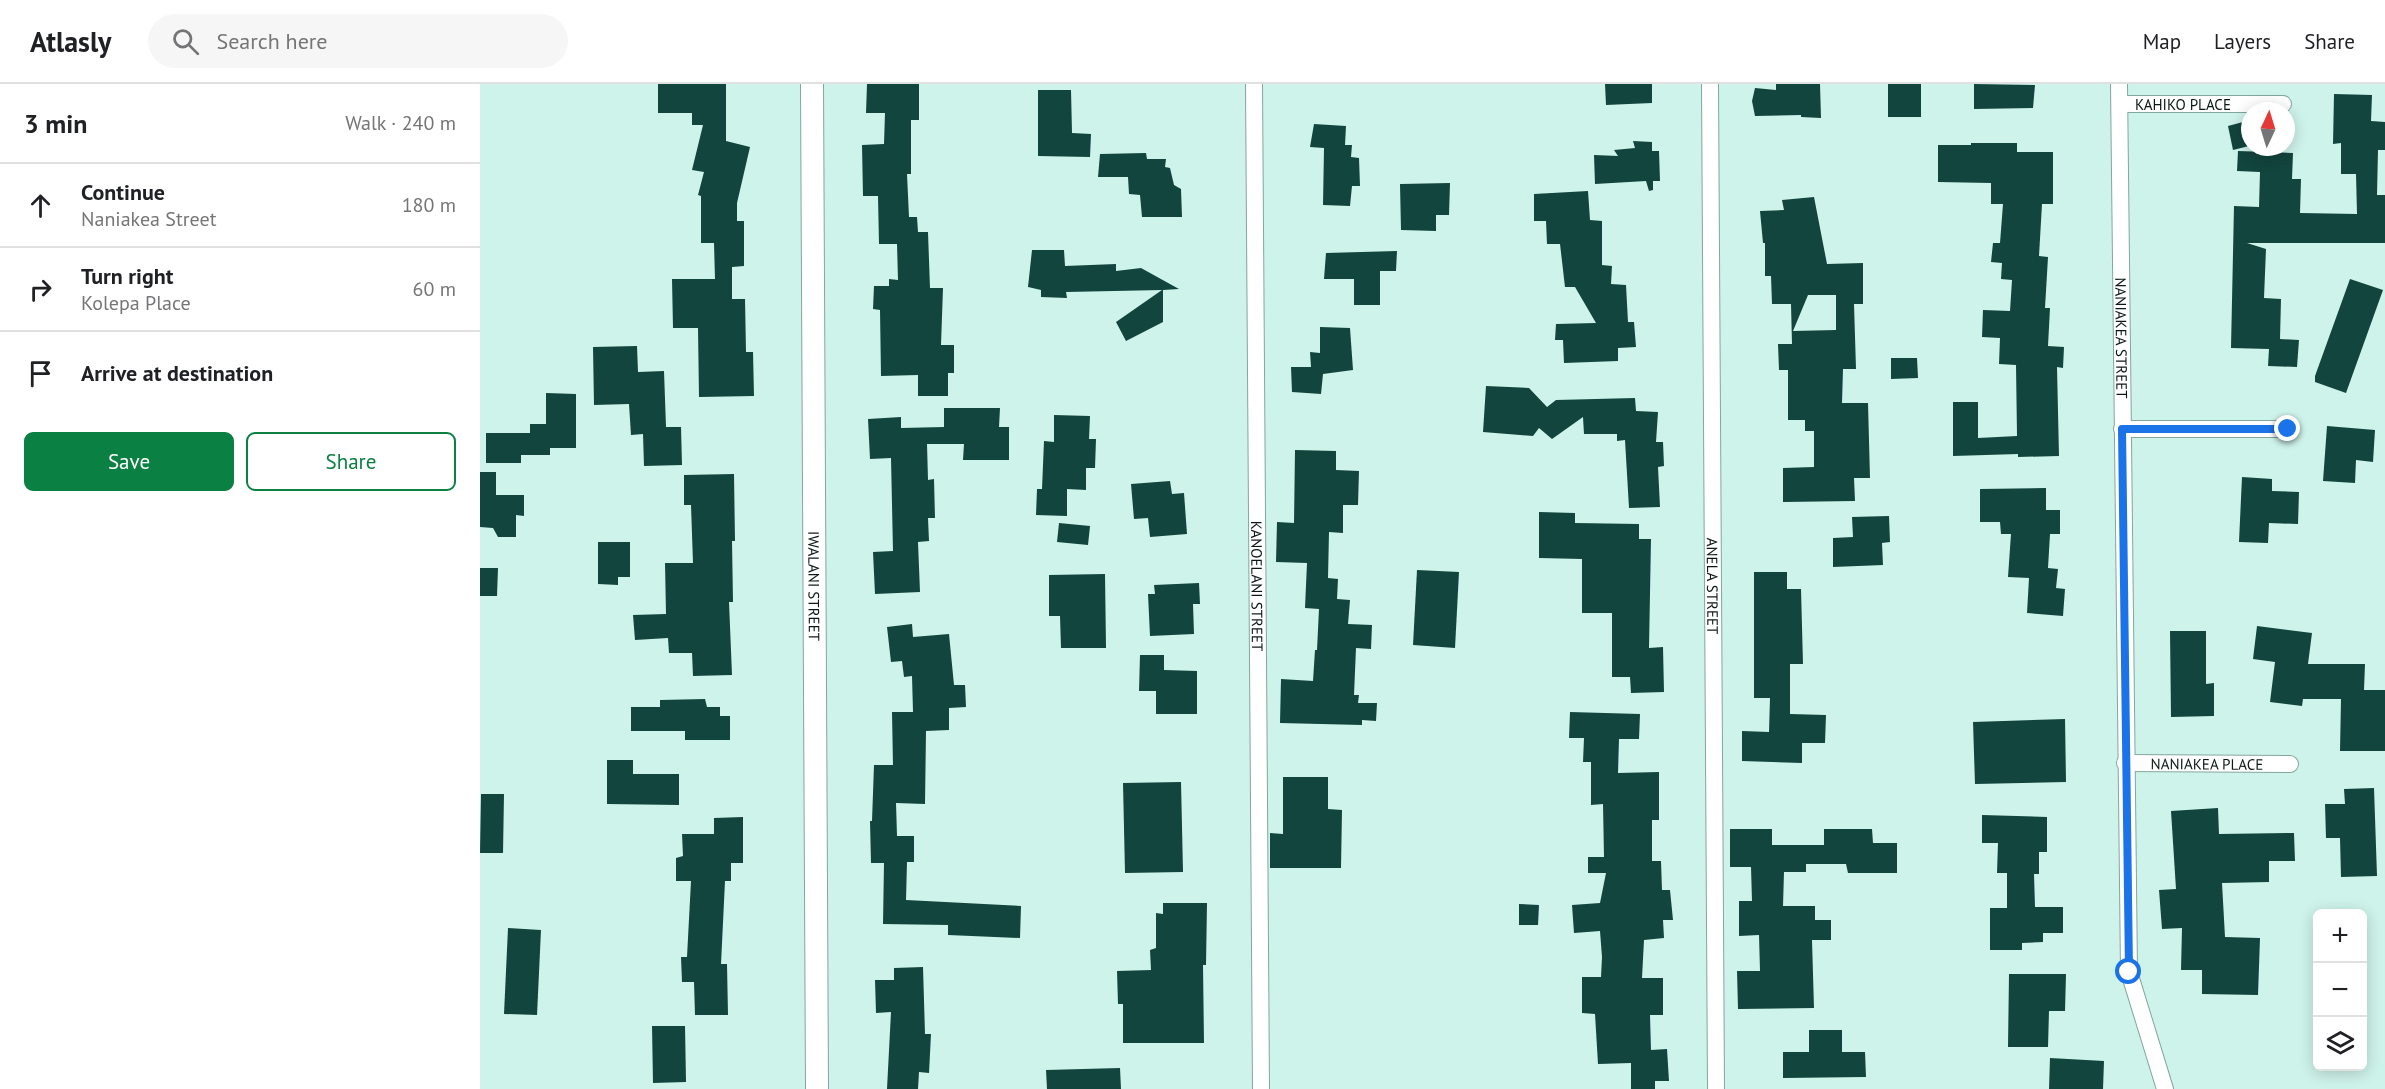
<!DOCTYPE html>
<html lang="en">
<head>
<meta charset="utf-8">
<style>
	:root { --surface:#fff; --page:#f6f6f6; --text:#202124; --muted:#757577; --line:#e0e0e0; --accent:#0b8043 }
	body { margin:0; font-family:"PT Sans",sans-serif; background:var(--page); color:var(--text) }
	.controls { position:absolute; right:18px; bottom:18px; display:grid; overflow:hidden; border-radius:9px; box-shadow:0 3px 15px #0003 }
	.controls button { width:54px; height:54px; display:grid; place-items:center; padding:0; border:0; border-bottom:2px solid var(--line); background:var(--surface); color:var(--text); font:30px sans-serif }
	.compass { position:absolute; left:1761px; top:18px; width:54px; height:54px; border-radius:50%; background:var(--surface); box-shadow:0 3px 15px #0003; rotate:4deg }
	.stop { position:absolute; width:18px; height:18px; margin:-14px; border:4px solid #1a73e8; border-radius:50%; background:#fff }
	.stop.end { background:#1a73e8; border-color:#fff; box-shadow:0 2px 6px #0008 }
	.list { margin:0; padding:0; list-style:none }
	h2 { display:flex; justify-content:space-between; align-items:center; height:78px; margin:0; padding:0 24px; font-size:26px }
	h2 small { font-size:20px; font-weight:400; color:var(--muted) }
	.list li { display:grid; grid-template-columns:39px 1fr auto; gap:18px; align-items:center; box-sizing:border-box; height:84px; padding:0 24px; border-top:2px solid var(--line) }
	.list b { display:block; font-size:22px; white-space:nowrap }
	.list p { margin:0; font-size:20px; white-space:nowrap; color:var(--muted) }
	.list em { font-size:20px; font-style:normal; color:var(--muted) }
	.actions { display:flex; gap:12px; padding:18px 24px }
	.actions a { flex:1; padding:14px 0; border:2px solid var(--accent); border-radius:9px; text-align:center; font-size:21px; color:var(--accent) }
	.actions .main { background:var(--accent); color:#fff }
	.icon { flex:none; width:33px; height:33px; fill:none; stroke:currentColor; stroke-width:2; stroke-linecap:round; stroke-linejoin:round }
	.map { position:relative; flex:none; width:1905px; height:1005px; overflow:hidden }
	header { display:flex; align-items:center; gap:36px; box-sizing:border-box; height:84px; padding:0 30px; background:var(--surface); border-bottom:2px solid var(--line) }
	header strong { font-size:28px }
	nav { display:flex; gap:33px; margin-inline-start:auto; font-size:21px }
	.search { width:420px; height:54px; background:var(--page); display:flex; align-items:center; gap:15px; box-sizing:border-box; padding:0 21px; border-radius:33px; color:var(--muted); font-size:22px }
	main { display:flex }
	aside { flex:1; background:var(--surface) }
	.map>svg:first-child { display:block }
</style>
</head>
<body>
<header>
<strong>Atlasly</strong>
<div class="search"><svg class="icon" aria-label="search" viewBox="0 0 24 24"><circle cx="10" cy="10" r="6"/><path d="M15 15l6 6"/></svg>Search here</div>
<nav><a>Map</a><a>Layers</a><a>Share</a></nav>
</header>
<main>
<aside>
<h2>3 min<small>Walk · 240 m</small></h2>
<ul class="list">
<li><svg class="icon" aria-label="ahead" viewBox="0 0 24 24"><path d="M12 20V5M6 11l6-6 6 6"/></svg><div><b>Continue</b><p>Naniakea Street</p></div><em>180 m</em></li>
<li><svg class="icon" aria-label="right" viewBox="0 0 24 24"><path d="M7 20v-9h11M14 6l5 5-5 5"/></svg><div><b>Turn right</b><p>Kolepa Place</p></div><em>60 m</em></li>
<li><svg class="icon" aria-label="arrive" viewBox="0 0 24 24"><path d="M6 21V4h12l-3 4 3 4H6"/></svg><div><b>Arrive at destination</b></div></li>
</ul>
<div class="actions"><a class="main">Save</a><a>Share</a></div>
</aside>
<div class="map">
<svg width="1905" height="1005" viewBox="0 0 1905 1005">
	<rect width="100%" height="100%" fill="#cef3ea"/>
	<g fill="#12453d" fill-rule="evenodd">
		<polygon points="178,0 246,0 246,57 270,63 257,119 257,137 264,137 264,182 252,183 252,215 265,215 266,268 273,268 274,312 219,313 218,244 193,244 192,195 235,195 234,159 221,159 221,112 218,111 224,88 212,86 223,41 212,41 212,29 178,29"/>
		<polygon points="387,0 439,0 439,36 431,36 431,90 427,90 429,133 437,133 438,148 448,148 450,204 463,204 461,261 474,261 474,289 468,289 468,312 438,312 438,291 401,292 400,226 393,225 394,202 409,202 409,195 418,196 417,160 399,160 398,112 383,112 382,61 404,60 405,29 386,29"/>
		<polygon points="1125,0 1172,0 1172,19 1126,21"/>
		<polygon points="1296,0 1340,0 1341,34 1321,33 1321,31 1275,32 1272,17 1275,4 1296,6"/>
		<rect x="1408" y="0" width="33" height="33"/>
		<polygon points="1494,0 1555,1 1553,24 1494,25"/>
		<polygon points="558,6 591,6 592,49 611,50 610,73 558,72"/>
		<polygon points="1854,10 1892,11 1891,37 1905,38 1905,66 1898,66 1897,111 1905,111 1905,159 1767,159 1786,165 1784,214 1801,215 1800,255 1819,256 1817,283 1788,282 1789,265 1751,264 1754,122 1779,123 1780,88 1757,87 1758,67 1813,69 1812,95 1821,95 1820,129 1877,130 1876,90 1861,90 1861,59 1853,60"/>
		<polygon points="1763,38 1769,62 1753,66 1748,42"/>
		<polygon points="834,40 866,42 865,61 872,61 871,73 879,74 880,102 872,102 870,122 843,121 844,64 830,63"/>
		<polygon points="1153,57 1172,58 1172,67 1179,67 1180,97 1173,97 1173,106 1169,107 1166,97 1115,100 1114,71 1138,72 1134,66 1155,64"/>
		<polygon points="1491,59 1537,59 1537,68 1573,68 1573,120 1562,120 1559,172 1568,173 1565,224 1570,224 1568,262 1584,263 1583,284 1577,283 1579,372 1538,373 1538,370 1473,372 1473,318 1498,318 1498,354 1537,352 1536,281 1519,280 1520,254 1502,253 1503,226 1530,227 1532,196 1521,195 1522,179 1511,178 1513,159 1520,159 1523,120 1511,120 1511,99 1458,98 1458,61 1491,61"/>
		<polygon points="666,69 667,75 686,75 685,83 690,84 694,101 701,105 702,133 662,133 660,111 649,110 648,93 618,93 620,70"/>
		<polygon points="970,99 969,131 956,131 956,147 921,146 920,100"/>
		<polygon points="1108,107 1110,136 1122,137 1122,181 1132,182 1131,200 1146,201 1148,238 1154,238 1156,263 1138,264 1138,277 1084,279 1083,256 1075,256 1076,240 1116,239 1095,203 1085,203 1080,160 1067,160 1066,137 1054,137 1054,110"/>
		<path d="M1334 113 1347 180 1383 179V220H1374L1376 285H1363L1362 319H1388L1390 394H1374L1375 417 1303 418V384L1334 383V347H1325V336H1308V286H1299L1298 260H1312L1311 220H1292L1291 192H1285V159H1283L1280 127 1304 126 1302 116ZM1328 211H1356V246L1313 247Z"/>
		<polygon points="552,166 584,166 585,182 636,180 636,187 661,184 699,205 683,206 683,238 646,257 636,238 682,206 586,208 587,214 561,213 561,206 548,203"/>
		<polygon points="917,167 916,187 900,187 900,221 874,221 874,195 844,195 846,169"/>
		<polygon points="1870,195 1903,206 1866,309 1835,298 1835,292"/>
		<polygon points="840,243 870,244 873,286 843,290 841,310 812,308 811,283 831,283 830,268 840,269"/>
		<polygon points="157,262 158,288 184,287 186,343 201,343 202,381 164,382 163,350 151,351 149,320 114,321 113,263"/>
		<polygon points="1411,274 1437,274 1438,294 1411,295"/>
		<polygon points="1006,302 1049,304 1067,323 1076,316 1155,314 1156,327 1178,328 1176,358 1183,358 1184,382 1178,383 1180,423 1149,424 1145,356 1137,357 1137,350 1104,350 1103,333 1072,355 1059,344 1053,352 1003,348"/>
		<polygon points="66,309 96,310 96,364 70,364 70,371 41,371 41,379 6,379 6,349 50,349 50,340 66,340"/>
		<polygon points="464,324 520,324 519,343 529,343 529,376 483,376 484,360 447,360 448,396 454,395 455,434 448,434 449,457 438,458 440,508 395,510 393,468 413,467 411,374 390,375 388,335 421,333 421,344 464,343"/>
		<polygon points="574,331 610,332 609,355 616,355 615,384 606,384 606,406 587,405 587,432 556,431 557,405 562,405 564,357 574,358"/>
		<polygon points="1847,342 1895,346 1893,378 1876,376 1875,399 1843,397"/>
		<polygon points="815,366 856,367 856,386 879,387 878,421 863,421 863,449 849,448 848,494 858,495 857,515 870,516 868,540 892,541 891,565 876,564 874,611 879,611 878,619 897,619 896,637 882,636 882,641 800,639 801,595 833,597 835,566 837,566 839,525 825,524 827,479 796,478 797,438 814,439"/>
		<polygon points="0,388 16,388 16,411 44,411 44,432 36,431 36,453 18,453 13,444 0,443"/>
		<polygon points="254,390 255,457 252,457 253,518 249,518 252,591 213,592 212,569 189,569 188,554 155,556 153,531 186,530 185,479 213,479 211,421 204,421 204,391"/>
		<polygon points="1762,393 1792,395 1792,407 1819,408 1818,440 1789,439 1788,459 1759,458"/>
		<polygon points="690,397 692,410 704,409 707,450 670,453 668,434 654,435 651,400"/>
		<polygon points="1566,404 1566,426 1580,426 1580,450 1570,450 1568,484 1578,485 1576,504 1585,505 1583,532 1547,529 1549,494 1528,493 1531,450 1521,450 1520,438 1500,438 1500,405"/>
		<polygon points="1059,428 1095,429 1095,439 1159,440 1159,455 1171,455 1169,564 1183,563 1184,608 1151,609 1150,593 1132,593 1132,529 1102,529 1102,475 1059,474"/>
		<polygon points="1409,432 1410,458 1402,459 1403,481 1353,483 1353,454 1373,453 1372,433"/>
		<polygon points="579,439 610,442 608,461 577,458"/>
		<polygon points="118,458 150,458 150,493 138,493 138,501 118,500"/>
		<polygon points="0,484 18,484 17,512 0,512"/>
		<polygon points="937,486 979,488 975,564 933,561"/>
		<polygon points="1274,488 1307,488 1307,505 1321,505 1323,580 1310,580 1310,630 1346,631 1345,659 1322,659 1322,679 1262,677 1262,647 1289,648 1290,614 1274,614"/>
		<polygon points="625,490 626,564 581,564 580,532 569,532 569,491"/>
		<polygon points="719,499 720,520 713,520 714,550 670,552 668,510 675,510 674,501"/>
		<polygon points="432,540 433,553 469,550 474,601 485,601 486,623 469,624 469,646 446,647 445,720 416,719 417,752 434,752 434,778 427,778 426,816 541,822 540,854 468,851 468,841 403,840 404,779 391,779 390,737 392,737 394,681 413,681 412,628 433,628 432,592 424,593 422,577 411,578 407,543"/>
		<polygon points="1777,542 1832,549 1828,580 1885,580 1884,606 1905,606 1905,667 1860,667 1861,615 1823,615 1822,622 1790,618 1795,578 1773,575"/>
		<polygon points="1690,547 1726,547 1726,600 1734,599 1734,632 1691,633"/>
		<polygon points="660,571 684,571 684,586 717,587 717,630 676,630 676,607 659,607"/>
		<polygon points="225,615 227,623 240,623 240,632 250,632 250,656 205,656 205,647 151,647 151,623 180,623 180,616"/>
		<polygon points="1090,628 1160,630 1159,655 1139,655 1138,689 1179,688 1179,736 1172,736 1172,777 1181,777 1182,806 1190,806 1193,836 1183,836 1184,854 1164,856 1162,894 1183,894 1183,931 1170,931 1171,966 1187,965 1189,997 1175,997 1175,1005 1151,1005 1151,979 1118,980 1115,930 1102,929 1102,893 1121,893 1122,873 1120,847 1094,849 1092,821 1120,819 1126,789 1108,789 1108,773 1124,773 1123,720 1111,721 1111,678 1103,678 1104,654 1089,654"/>
		<polygon points="1585,635 1586,698 1495,700 1493,638"/>
		<polygon points="127,676 153,676 153,690 199,690 199,721 127,720"/>
		<polygon points="803,693 848,693 848,725 862,726 861,784 790,784 790,749 803,750"/>
		<polygon points="701,698 703,788 645,789 643,699"/>
		<polygon points="1894,704 1897,792 1861,793 1860,754 1846,754 1845,720 1865,720 1864,705"/>
		<polygon points="1,710 24,710 23,769 0,769"/>
		<polygon points="1738,724 1739,750 1814,749 1815,777 1789,777 1789,798 1742,799 1745,853 1780,854 1778,911 1722,910 1722,886 1701,886 1702,844 1682,845 1679,806 1696,805 1691,727"/>
		<polygon points="1502,731 1567,733 1567,768 1559,768 1559,790 1554,790 1555,823 1583,823 1583,849 1563,849 1563,858 1542,859 1542,866 1510,866 1510,824 1527,824 1527,789 1517,789 1518,759 1502,759"/>
		<polygon points="263,733 263,779 251,779 251,797 245,797 241,880 247,880 248,931 215,931 214,898 202,898 201,873 207,873 211,797 196,797 196,774 203,772 202,750 234,750 234,734"/>
		<polygon points="1250,745 1292,745 1292,761 1344,761 1344,745 1392,745 1393,759 1417,759 1417,789 1368,789 1366,780 1326,780 1326,788 1304,788 1303,822 1335,822 1335,836 1351,836 1351,856 1332,856 1334,924 1258,925 1257,887 1280,887 1279,851 1259,852 1259,817 1272,817 1271,783 1250,783"/>
		<polygon points="683,819 727,819 726,881 723,881 724,959 643,959 643,920 638,920 637,887 671,886 670,866 676,864 676,829 683,830"/>
		<polygon points="1039,820 1059,821 1058,841 1039,841"/>
		<polygon points="28,844 61,846 57,931 24,930"/>
		<polygon points="443,883 445,950 451,950 449,989 439,988 438,1005 407,1005 411,928 396,929 395,896 414,896 414,884"/>
		<polygon points="1529,890 1586,890 1585,927 1569,927 1568,963 1528,963"/>
		<polygon points="172,942 205,942 206,998 173,999"/>
		<polygon points="1329,946 1362,946 1362,968 1385,968 1386,993 1303,994 1303,968 1329,968"/>
		<polygon points="1570,974 1624,977 1623,1005 1569,1005"/>
		<polygon points="640,984 641,1005 567,1005 566,986"/>
	</g>
	<g fill="none" stroke-linecap="round" stroke-linejoin="round">
		<g stroke="#83a69e" stroke-width="18">
			<g id="street">
				<path id="s1" d="M774 0 781 1005"/>
				<path id="s2" d="M1230 0 1236 1005"/>
				<path id="s3" d="M1639 0 1649 888 1685 1005"/>
				<path id="s4" d="M1640 20H1803"/>
				<polyline points="1642,345 1808,345"/>
				<path id="s5" d="M1645 679 1810 680"/>
			</g>
		</g>
		<g stroke="#83a69e" stroke-width="24">
			<g id="secondary">
				<path id="s6" d="M332 0 337 1005"/>
			</g>
		</g>
		<use href="#street" stroke="#fff" stroke-width="16"/>
		<use href="#secondary" stroke="#fff" stroke-width="22"/>
	</g>
	<g fill="none" stroke-linecap="round" stroke-linejoin="round">
		<polyline stroke="#1a73e8" stroke-width="8" points="1649,888 1642,345 1808,345"/>
	</g>
	<g text-anchor="middle" dominant-baseline="central" stroke-width="6" stroke-linejoin="round" paint-order="stroke">
		<g font-size="15" fill="#0a1715" stroke="#e1fff7">
			<text stroke="none"><textPath href="#s4" startOffset="63">KAHIKO PLACE</textPath></text>
			<text stroke="none"><textPath href="#s3" startOffset="254">NANIAKEA STREET</textPath></text>
			<text stroke="none"><textPath href="#s6" startOffset="502">IWALANI STREET</textPath></text>
			<text stroke="none"><textPath href="#s1" startOffset="502">KANOELANI STREET</textPath></text>
			<text stroke="none"><textPath href="#s2" startOffset="502">ANELA STREET</textPath></text>
			<text stroke="none"><textPath href="#s5" startOffset="82">NANIAKEA PLACE</textPath></text>
		</g>
	</g>
</svg>
<div class="controls">
<button>+</button>
<button>−</button>
<button><svg class="icon" aria-label="layers" viewBox="0 0 24 24"><path d="M12 4l9 5-9 5-9-5zM3 14l9 5 9-5"/></svg></button>
</div>
<svg class="compass" viewBox="-18 -18 36 36"><path d="M0-13l5 13h-10z" fill="#e53935"/><path d="M0 13l5-13h-10z" fill="#757577"/></svg>
<div class="stop" style="left:1649px;top:888px"></div>
<div class="stop end" style="left:1808px;top:345px"></div>
</div>
</main>
</body>
</html>
